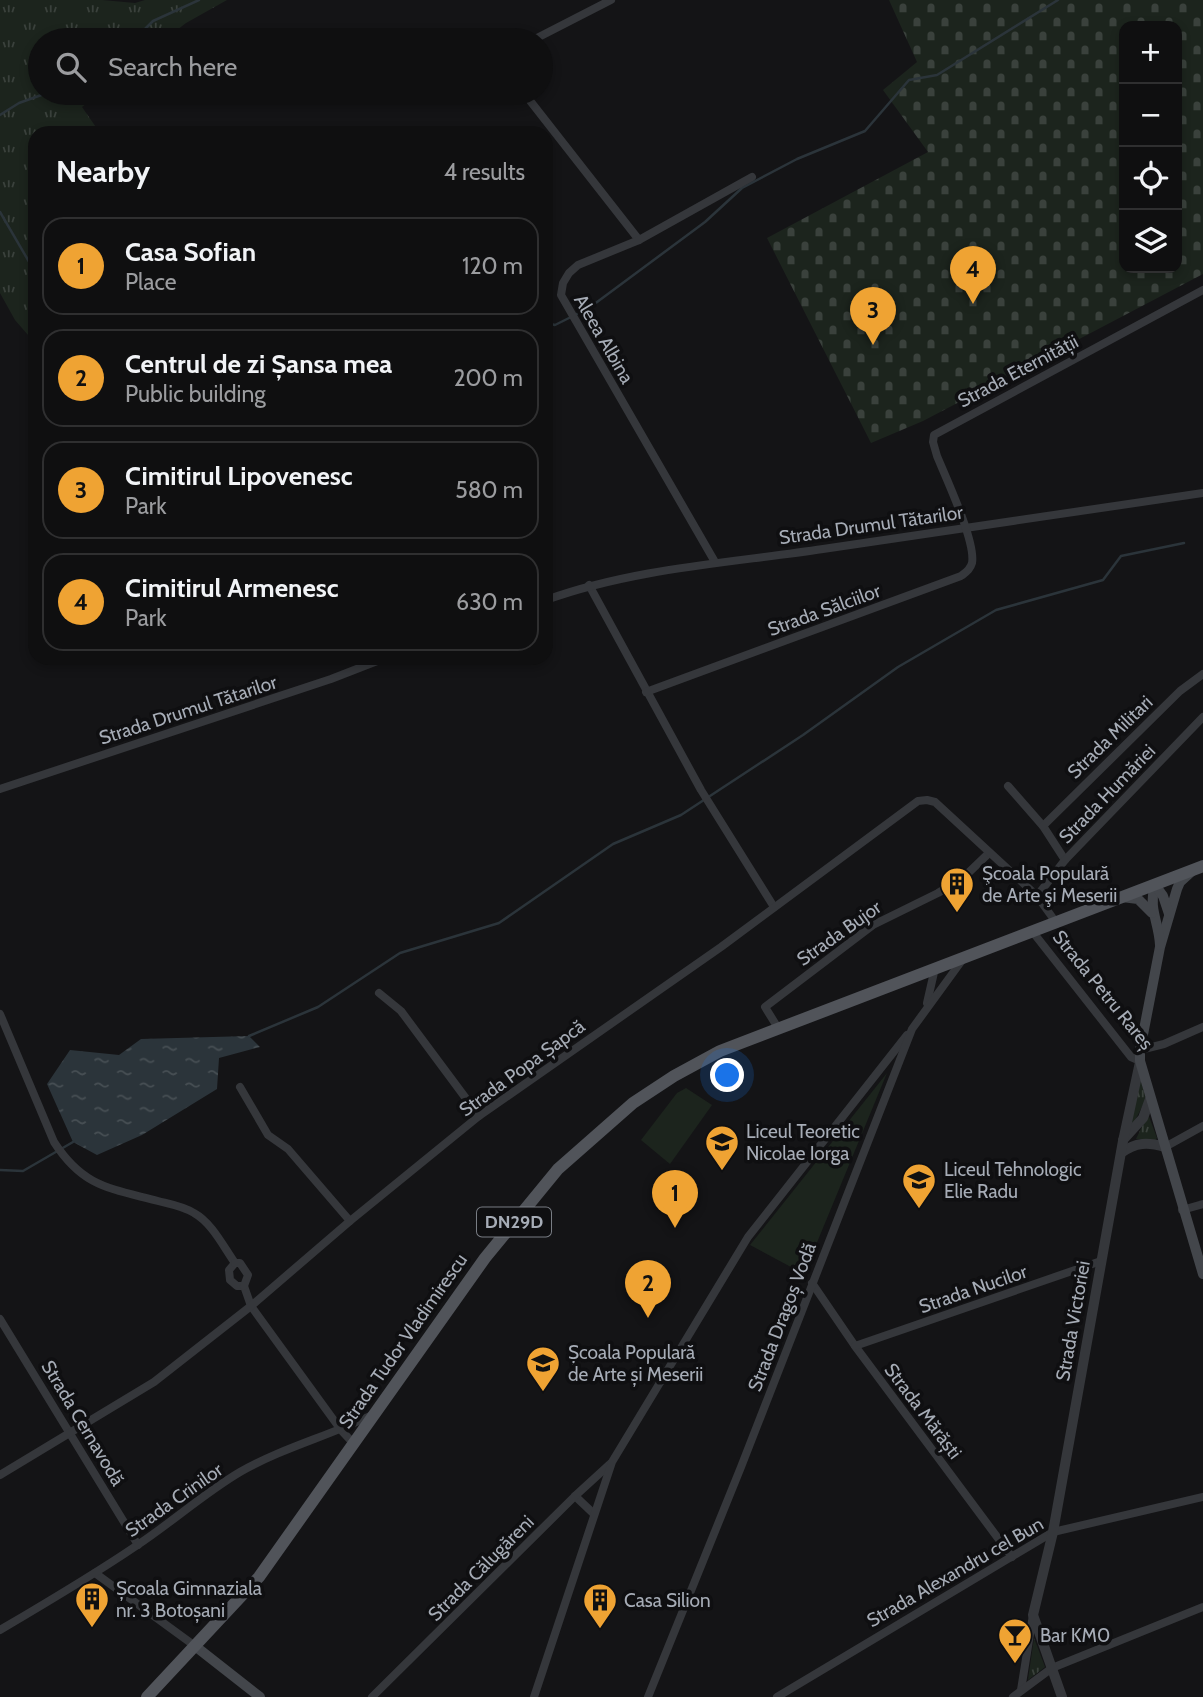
<!DOCTYPE html>
<html lang="en">
<head>
<meta charset="utf-8">
<style>
	:root { --surface:#0f0f10; --page:#181819; --text:#f1f3f6; --muted:#9b9c9f; --line:#2f2f30; --accent:#efa333 }
	body { margin:0; font-family:Cabin,sans-serif; background:var(--page); color:var(--text) }
	.controls { position:absolute; right:21px; top:21px; display:grid; overflow:hidden; border-radius:14px; box-shadow:0 4px 10px #0003 }
	.controls button { width:63px; height:63px; display:grid; place-items:center; padding:0; border:0; border-bottom:2px solid var(--line); background:var(--surface); color:var(--text); font:35px sans-serif }
	.you { position:absolute; left:728px; top:1076px; width:24px; height:24px; margin:-18px; border:5px solid #fff; border-radius:50%; background:#1a73e8; box-shadow:0 0 0 10px #1a73e833 }
	.badge { display:grid; place-items:center; width:46px; height:46px; border-radius:50%; background:var(--accent); color:#111; font-size:23px; font-weight:700 }
	.pin { position:absolute; translate:-50% -58px; filter:drop-shadow(0 2px 4px #0008) }
	.pin::after { content:''; position:absolute; top:37px; width:24px; height:21px; background:inherit; clip-path:polygon(0 0,100% 0,50% 100%) }
	.list { margin:0; padding:0; list-style:none }
	h2 { display:flex; justify-content:space-between; align-items:center; height:91px; margin:0; padding:0 28px; font-size:30px }
	h2 small { font-size:23px; font-weight:400; color:var(--muted) }
	.list li { display:grid; grid-template-columns:46px 1fr auto; gap:21px; align-items:center; box-sizing:border-box; height:98px; margin:0 14px 14px; padding:0 14px; border:2px solid var(--line); border-radius:21px }
	.list b { display:block; font-size:26px; white-space:nowrap }
	.list p { margin:0; font-size:23px; white-space:nowrap; color:var(--muted) }
	.list em { font-size:23px; font-style:normal; color:var(--muted) }
	.icon { flex:none; width:38px; height:38px; fill:none; stroke:currentColor; stroke-width:2; stroke-linecap:round; stroke-linejoin:round }
	.map { position:relative; flex:none; width:1203px; height:1697px; overflow:hidden }
	.search { position:absolute; background:var(--surface); box-shadow:0 4px 10px #0003; left:28px; top:28px; width:525px; height:77px; display:flex; align-items:center; gap:18px; box-sizing:border-box; padding:0 24px; border-radius:38px; color:var(--muted); font-size:26px }
	.panel { position:absolute; background:var(--surface); box-shadow:0 4px 10px #0003; left:28px; top:126px; width:525px; height:539px; border-radius:21px }
	.map>svg:first-child { display:block }
</style>
</head>
<body>
<div class="map">
<svg width="1203" height="1697" viewBox="0 0 1203 1697">
	<defs>
		<pattern id="grass-tufts" width="24" height="20" patternUnits="userSpaceOnUse" patternTransform="scale(1.75)"><rect width="24" height="20" fill="#1c241d"/><path d="M3 7l-1-3M5 7V3M7 7l1-3M15 17l-1-3M17 17v-4M19 17l1-3" fill="none" stroke="#3a413c"/></pattern>
		<pattern id="cemetery-stones" width="16" height="16" patternUnits="userSpaceOnUse" patternTransform="scale(1.75)"><rect width="16" height="16" fill="#1c241d"/><path d="M2 7V4a2 2 0 0 1 4 0v3zM10 15v-3a2 2 0 0 1 4 0v3z" fill="#3a413c"/></pattern>
		<pattern id="water-ripples" width="26" height="14" patternUnits="userSpaceOnUse" patternTransform="scale(1.75)"><rect width="26" height="14" fill="#2b343a"/><path d="M2 4q2-2 4 0t4 0M15 11q2-2 4 0t4 0" fill="none" stroke="#474f54"/></pattern>
	</defs>
	<rect width="100%" height="100%" fill="#141416"/>
	<g fill="url(#grass-tufts)">
		<polygon points="0,0 102,0 135,3 145,0 227,0 186,23 164,40 40,40 40,93 99,93 82,107 100,133 35,133 35,343 15,320 0,293"/>
		<polygon points="1140,1078 1146,1099 1130,1130"/>
		<polygon points="1148,1114 1157,1138 1155,1140 1136,1139"/>
		<polygon points="1034,1638 1045,1667 1028,1680"/>
	</g>
	<path fill="url(#cemetery-stones)" fill-rule="evenodd" d="M889 0H1203V274L923 421 871 443 767 238 928 152 883 90 917 62ZM1124 26H1177V268H1124Z"/>
	<g fill="#1c241d">
		<polygon points="887,1073 804,1274 750,1245 762,1230"/>
		<polygon points="686,1088 712,1105 670,1164 641,1140 677,1093"/>
	</g>
	<polygon fill="url(#water-ripples)" points="249,1036 260,1047 219,1058 217,1089 142,1135 97,1155 73,1142 47,1084 70,1050 119,1055 141,1039"/>
	<g fill="none" stroke-linecap="round" stroke-linejoin="round">
		<g stroke="#2b343a" stroke-width="2.5">
			<polyline points="134,40 153,21 199,0"/>
			<polyline points="0,115 19,103 47,93"/>
			<polyline points="0,212 35,272"/>
			<polyline points="546,323 555,325 589,308 705,222 742,188 797,159 865,131 909,80 937,75 1058,0"/>
			<polyline points="249,1036 318,1007 400,953 499,923 613,844 681,815 803,735 898,667 996,610 1103,580 1121,556 1184,543"/>
			<polyline points="0,1170 23,1171 73,1142"/>
		</g>
		<g stroke="#35373b" stroke-width="8">
			<polyline points="533,40 611,0"/>
			<polyline points="524,93 639,240"/>
			<polyline points="715,562 561,295 563,283 569,273 578,265 639,240 752,177"/>
			<polyline points="589,585 701,790 774,907"/>
			<path d="M546 600C635 568 730 563 823 549 950 531 1076 511 1203 493"/>
			<path d="M646 692 961 576C966 572 970 570 972 563 976 542 946 478 937 456L933 442 934 435 1203 290"/>
			<polyline points="1008,786 1043,826 1065,860"/>
			<polyline points="0,789 331,679 385,658"/>
			<polyline points="1043,826 1180,691 1203,674"/>
			<polyline points="1037,896 1065,860 1203,717"/>
			<polyline points="1032,931 1131,1057 1140,1061"/>
			<polyline points="379,993 401,1011 479,1116"/>
			<polyline points="927,1003 935,968"/>
			<path d="M0 1014 54 1142C83 1187 109 1188 158 1201 170 1204 183 1206 194 1213 212 1223 223 1246 235 1263L229 1270 230 1280 237 1286H244L251 1306 341 1430 354 1444"/>
			<polyline points="778,1028 765,1007 873,925 938,893 964,877 989,853"/>
			<polyline points="1140,1050 1164,1044 1203,1027"/>
			<polyline points="240,1087 268,1135 288,1149 350,1221"/>
			<polyline points="1165,1147 1203,1126"/>
			<polyline points="1182,1210 1203,1204"/>
			<polyline points="235,1263 240,1263 248,1275 244,1286"/>
			<polyline points="812,1283 855,1346 1012,1557"/>
			<polyline points="0,1319 138,1545"/>
			<polyline points="855,1346 1101,1261"/>
			<polyline points="0,1475 154,1382 251,1306 350,1221 479,1116 721,947 918,801 927,800 935,802 1037,896 1055,921"/>
			<polyline points="575,1496 594,1514"/>
			<polyline points="95,1573 195,1646"/>
			<path d="M0 1630C46 1603 92 1576 136 1546 171 1523 203 1494 240 1472 282 1448 329 1436 372 1415"/>
			<polyline points="1021,1690 1033,1615"/>
			<polyline points="372,1697 575,1496 610,1464"/>
			<polyline points="534,1697 612,1462 748,1237 907,1035"/>
			<polyline points="648,1697 741,1467 912,1029 963,959"/>
			<polyline points="777,1697 1053,1532 1203,1497"/>
			<polyline points="1013,1697 1052,1668 1203,1607"/>
		</g>
		<g stroke="#35373b" stroke-width="10">
			<polyline points="1123,1140 1143,1118 1150,1099"/>
			<path d="M1121 1153C1136 1142 1148 1142 1165 1147"/>
			<polyline points="1062,1697 1033,1615 1053,1532 1123,1141 1140,1062"/>
		</g>
		<g stroke="#43464b" stroke-width="10">
			<polyline points="1191,872 1180,882 1177,889 1160,947 1140,1050 1140,1061 1203,1274"/>
			<path d="M1155 885C1148 909 1159 922 1160 945"/>
			<polyline points="1155,885 1163,896 1169,914"/>
			<polyline points="1122,897 1138,899 1152,913"/>
			<polyline points="195,1646 260,1697"/>
		</g>
		<polyline stroke="#51545a" stroke-width="12" points="147,1697 259,1577 485,1258 558,1169 633,1103 674,1076 720,1051 1203,866"/>
	</g>
	<defs>
		<g id="building-pin" transform="scale(1.75)"><path d="M0 17L-7.5 6A9.5 9.5 0 1 1 7.5 6Z" fill="#efa333" stroke="#0f0f11"/><path d="M-4-6H4V6H1V3H-1V6H-4ZM-2.5-4.3h1.7v1.8h-1.7ZM.8-4.3h1.7v1.8H.8ZM-2.5-1h1.7V.8h-1.7ZM.8-1h1.7V.8H.8Z" fill="#111"/></g>
		<g id="university-pin" transform="scale(1.75)"><path d="M0 17L-7.5 6A9.5 9.5 0 1 1 7.5 6Z" fill="#efa333" stroke="#0f0f11"/><path d="M0-5L7-2L0 1L-7-2ZM-4 1L0 2.5L4 1V4Q0 6-4 4Z" fill="#111"/></g>
		<g id="school-pin" transform="scale(1.75)"><path d="M0 17L-7.5 6A9.5 9.5 0 1 1 7.5 6Z" fill="#efa333" stroke="#0f0f11"/><path d="M0-5L7-2L0 1L-7-2ZM-4 1L0 2.5L4 1V4Q0 6-4 4Z" fill="#111"/></g>
		<g id="bar-pin" transform="scale(1.75)"><path d="M0 17L-7.5 6A9.5 9.5 0 1 1 7.5 6Z" fill="#efa333" stroke="#0f0f11"/><path d="M-6-5H6L.8 .8V4.5H3.5V6h-7V4.5H-.8V.8Z" fill="#111"/></g>
	</defs>
	<g fill-rule="evenodd">
		<use href="#building-pin" x="957" y="884"/>
		<use href="#university-pin" x="722" y="1142"/>
		<use href="#university-pin" x="919" y="1180"/>
		<use href="#school-pin" x="543" y="1363"/>
		<use href="#building-pin" x="92" y="1599"/>
		<use href="#building-pin" x="600" y="1600"/>
		<use href="#bar-pin" x="1015" y="1635"/>
	</g>
	<g text-anchor="middle" dominant-baseline="central" stroke-width="7" stroke-linejoin="round" paint-order="stroke">
		<rect fill="#0f0f11" stroke="#797d84" stroke-width="2" x="477" y="1207.5" width="74" height="29" rx="5"/>
		<g font-size="18" font-weight="bold" fill="#a6acb6">
			<text x="514" y="1222">DN29D</text>
		</g>
		<g font-size="19" fill="#a6acb6" stroke="#0f0f11">
			<text transform="translate(604 339) rotate(60)">Aleea Albina</text>
			<text transform="translate(1018 371) rotate(-28)">Strada Eternității</text>
			<text transform="translate(871 525) rotate(-8)">Strada Drumul Tătarilor</text>
			<text transform="translate(824 610) rotate(-20)">Strada Sălciilor</text>
			<text transform="translate(188 710) rotate(-18)">Strada Drumul Tătarilor</text>
			<text transform="translate(1110 737) rotate(-44)">Strada Militari</text>
			<text transform="translate(1107 794) rotate(-46)">Strada Humăriei</text>
			<text transform="translate(839 933) rotate(-35)">Strada Bujor</text>
			<text transform="translate(1103 990) rotate(51)">Strada Petru Rareș</text>
			<text transform="translate(522 1068) rotate(-36)">Strada Popa Șapcă</text>
			<text transform="translate(973 1289) rotate(-19)">Strada Nucilor</text>
			<text transform="translate(782 1317) rotate(-69)">Strada Dragoș Vodă</text>
			<text transform="translate(1073 1321) rotate(-80)">Strada Victoriei</text>
			<text transform="translate(403 1341) rotate(-55)">Strada Tudor Vladimirescu</text>
			<text transform="translate(923 1411) rotate(53)">Strada Mărăști</text>
			<text transform="translate(83 1423) rotate(59)">Strada Cernavodă</text>
			<text transform="translate(174 1500) rotate(-35)">Strada Crinilor</text>
			<text transform="translate(481 1568) rotate(-45)">Strada Călugăreni</text>
			<text transform="translate(955 1572) rotate(-30)">Strada Alexandru cel Bun</text>
		</g>
		<g font-size="19" fill="#a6acb6" stroke="#0f0f11" text-anchor="start">
			<text x="982" y="873">Şcoala Populară<tspan x="982" dy="22">de Arte şi Meserii</tspan></text>
			<text x="746" y="1131">Liceul Teoretic<tspan x="746" dy="22">Nicolae Iorga</tspan></text>
			<text x="944" y="1169">Liceul Tehnologic<tspan x="944" dy="22">Elie Radu</tspan></text>
			<text x="568" y="1352">Școala Populară<tspan x="568" dy="22">de Arte și Meserii</tspan></text>
			<text x="116" y="1588">Școala Gimnaziala<tspan x="116" dy="22">nr. 3 Botoșani</tspan></text>
			<text x="624" y="1600">Casa Silion</text>
			<text x="1040" y="1635">Bar KM0</text>
		</g>
	</g>
</svg>
<div class="controls">
<button>+</button>
<button>−</button>
<button><svg class="icon" aria-label="locate" viewBox="0 0 24 24"><circle cx="12" cy="12" r="6"/><path d="M12 2v4M12 18v4M2 12h4M18 12h4"/></svg></button>
<button><svg class="icon" aria-label="layers" viewBox="0 0 24 24"><path d="M12 4l9 5-9 5-9-5zM3 14l9 5 9-5"/></svg></button>
</div>
<div class="you"></div>
<div class="pin badge" style="left:675px;top:1228px">1</div>
<div class="pin badge" style="left:648px;top:1318px">2</div>
<div class="pin badge" style="left:873px;top:345px">3</div>
<div class="pin badge" style="left:973px;top:304px">4</div>
<div class="search"><svg class="icon" aria-label="search" viewBox="0 0 24 24"><circle cx="10" cy="10" r="6"/><path d="M15 15l6 6"/></svg>Search here</div>
<section class="panel">
<h2>Nearby<small>4 results</small></h2>
<ul class="list">
<li><span class="badge">1</span><div><b>Casa Sofian</b><p>Place</p></div><em>120 m</em></li>
<li><span class="badge">2</span><div><b>Centrul de zi Șansa mea</b><p>Public building</p></div><em>200 m</em></li>
<li><span class="badge">3</span><div><b>Cimitirul Lipovenesc</b><p>Park</p></div><em>580 m</em></li>
<li><span class="badge">4</span><div><b>Cimitirul Armenesc</b><p>Park</p></div><em>630 m</em></li>
</ul>
</section>
</div>
</body>
</html>
